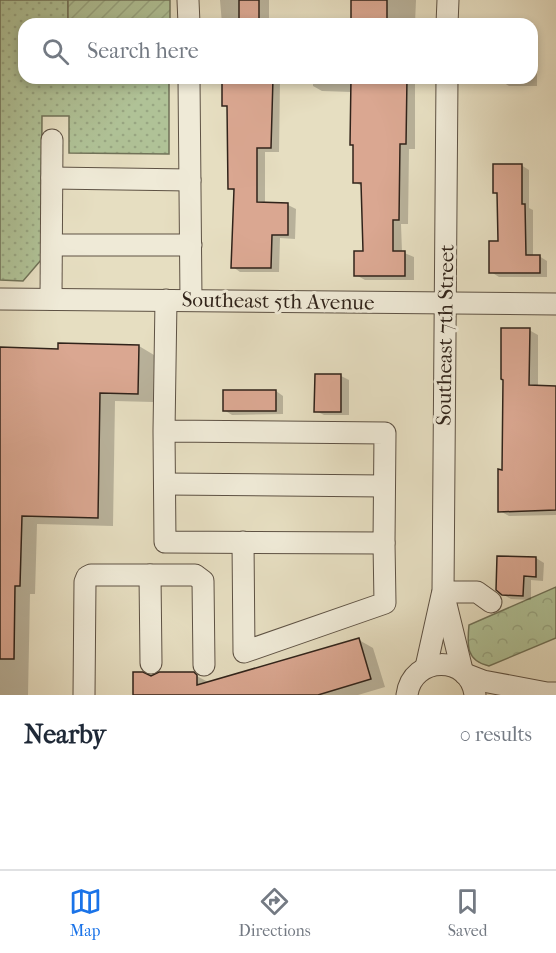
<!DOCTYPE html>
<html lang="en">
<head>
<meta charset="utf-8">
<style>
	:root { --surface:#fff; --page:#f6f6f7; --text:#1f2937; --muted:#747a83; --line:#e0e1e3; --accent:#1a73e8 }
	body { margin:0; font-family:"IM FELL French Canon",serif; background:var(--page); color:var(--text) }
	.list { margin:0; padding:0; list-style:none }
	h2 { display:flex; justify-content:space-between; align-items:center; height:78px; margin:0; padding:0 24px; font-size:26px }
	h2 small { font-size:20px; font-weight:400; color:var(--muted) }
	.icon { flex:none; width:33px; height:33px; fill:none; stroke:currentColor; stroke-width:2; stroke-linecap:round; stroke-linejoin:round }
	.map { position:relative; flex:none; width:556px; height:695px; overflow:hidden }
	.search { position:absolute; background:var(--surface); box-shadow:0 3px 9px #0003; left:18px; right:18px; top:18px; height:66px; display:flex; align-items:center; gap:15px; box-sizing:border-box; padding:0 21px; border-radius:18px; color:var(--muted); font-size:22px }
	.sheet { height:174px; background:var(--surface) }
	nav { display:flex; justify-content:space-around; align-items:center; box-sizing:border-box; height:84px; border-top:2px solid var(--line); background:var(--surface); font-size:16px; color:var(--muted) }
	nav a { display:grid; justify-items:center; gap:3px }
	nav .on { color:var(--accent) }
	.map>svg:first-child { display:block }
</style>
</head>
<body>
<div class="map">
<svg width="556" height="695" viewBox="0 0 556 695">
	<defs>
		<pattern id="grass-dots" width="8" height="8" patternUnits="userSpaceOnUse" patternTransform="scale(1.5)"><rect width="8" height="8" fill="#b0c297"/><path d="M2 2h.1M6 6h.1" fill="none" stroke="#98a682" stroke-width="1.8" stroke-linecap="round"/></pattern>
		<pattern id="forest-crowns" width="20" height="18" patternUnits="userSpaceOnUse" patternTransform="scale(1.5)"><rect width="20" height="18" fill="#b0c297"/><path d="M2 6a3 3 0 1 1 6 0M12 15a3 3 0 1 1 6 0" fill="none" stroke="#98a682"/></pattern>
		<pattern id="garden-furrows" width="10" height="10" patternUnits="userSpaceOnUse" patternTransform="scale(1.5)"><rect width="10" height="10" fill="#b0c297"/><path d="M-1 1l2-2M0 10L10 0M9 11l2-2" fill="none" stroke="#98a682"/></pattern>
	</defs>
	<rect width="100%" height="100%" fill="#e6dec1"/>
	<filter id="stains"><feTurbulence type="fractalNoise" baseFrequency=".00333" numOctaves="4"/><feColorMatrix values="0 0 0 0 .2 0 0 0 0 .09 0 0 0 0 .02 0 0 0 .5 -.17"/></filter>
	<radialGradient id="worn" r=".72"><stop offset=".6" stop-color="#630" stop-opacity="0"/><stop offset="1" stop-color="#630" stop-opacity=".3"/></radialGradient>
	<polygon fill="url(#grass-dots)" stroke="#707258" stroke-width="1.5" points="0,0 68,0 68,24 24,24 24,78 169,78 169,154 69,153 69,116 42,116 41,260 23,281 0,280"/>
	<path fill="url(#forest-crowns)" stroke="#707258" stroke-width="1.5" d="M556 587V638L489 666C466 661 467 645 469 625Z"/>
	<rect fill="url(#garden-furrows)" stroke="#707258" stroke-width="1.5" x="68" y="0" width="102" height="24"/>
	<g fill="#0003">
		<polygon points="220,0 269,0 269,24 222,24"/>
		<polygon points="354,0 416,0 415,24 354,24"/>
		<polygon points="532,35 537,37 537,86 509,86 501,81 501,78 532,78"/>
		<polygon points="223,78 280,80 279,152 265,152 265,204 288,205 296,209 295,239 280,238 279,272 240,272 233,267 236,192 229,188 229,108 224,105"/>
		<polygon points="313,78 415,79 415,149 409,149 408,224 401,224 402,252 414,257 414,280 365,280 356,275 364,252 363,187 355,182 352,92 322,91 313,86"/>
		<polygon points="521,165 529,170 529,208 533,210 533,256 539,256 547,261 547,277 499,277 491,272 499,243 499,195 494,193"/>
		<polygon points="529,330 538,335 538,387 556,387 556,515 509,516 500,511 504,471"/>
		<polygon points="139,346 154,355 153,402 115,401 113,526 37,524 35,594 30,594 28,695 0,695 0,349 59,350"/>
		<polygon points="316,376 341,376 349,380 349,415 324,415 316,411"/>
		<polygon points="276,391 283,396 283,414 232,415 224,410"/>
		<polygon points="536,558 544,563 543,581 531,580 531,600 511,599 502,594"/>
		<polygon points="359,640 373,648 385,687 358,695 134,695 134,674 151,677 193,674 208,682"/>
	</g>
	<g fill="#daa791" stroke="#30231a" stroke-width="1.5">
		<rect x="239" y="0" width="20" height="24"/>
		<rect x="351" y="0" width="36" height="20"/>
		<polygon points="222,78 273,78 271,148 257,148 257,202 288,203 288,235 272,235 271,268 231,268 234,189 228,189 227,106 222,106"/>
		<polygon points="351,78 407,78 406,144 400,144 399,220 393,220 393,251 405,251 405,276 354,276 354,251 363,251 361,183 353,183 353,145 350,145"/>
		<polygon points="493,164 522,164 522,204 525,204 526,255 540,255 540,273 489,273 489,241 498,241 497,193 493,193"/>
		<polygon points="501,328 530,328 529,385 556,386 556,510 498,512 498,469 502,470 503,380 501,379"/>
		<polygon points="58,343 139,345 138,394 100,393 98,518 22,516 20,586 15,586 14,659 0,659 0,347 58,349"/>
		<polygon points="315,374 341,374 341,412 314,412"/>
		<rect x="223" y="390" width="53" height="21"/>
		<polygon points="497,556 536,557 536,577 524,576 523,596 502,595 496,590"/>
		<polygon points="359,638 371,679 318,695 133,695 133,672 143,672 151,676 159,672 194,672 197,675 197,685"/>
	</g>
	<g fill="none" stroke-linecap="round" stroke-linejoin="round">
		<g stroke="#5e5244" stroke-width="23">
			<g id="minor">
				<polyline points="188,0 189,24"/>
				<polyline points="447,24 448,0"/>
				<polyline points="189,78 191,300"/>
				<polyline points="447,78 443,592 462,670"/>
				<polyline points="52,178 190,180"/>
				<polyline points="52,245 191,245"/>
				<polyline points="0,299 556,304"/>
				<polyline points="51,299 52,140"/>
				<polyline points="164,431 385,433 384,543 165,542 164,431 166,300"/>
				<polyline points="165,484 384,486"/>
				<polyline points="243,542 244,652 385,603 384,543"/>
				<polyline points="150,575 151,663"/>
				<polyline points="443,592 477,592 491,602"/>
				<polyline points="426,667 442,595"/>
				<polyline points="465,674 483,681 547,693 556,693"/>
				<polyline points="84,695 85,582 87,577 91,575 195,575 203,581 204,665"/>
				<path d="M407 695C412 655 470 654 475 695"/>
			</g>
		</g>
		<use href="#minor" stroke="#efead7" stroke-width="21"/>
	</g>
	<g text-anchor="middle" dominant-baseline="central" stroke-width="6" stroke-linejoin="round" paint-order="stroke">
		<g font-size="21" fill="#30231a" stroke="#efead7">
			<text transform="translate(278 301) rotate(1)">Southeast 5th Avenue</text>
			<text transform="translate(445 335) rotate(-89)">Southeast 7th Street</text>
		</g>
	</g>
	<rect width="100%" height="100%" filter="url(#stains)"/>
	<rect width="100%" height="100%" fill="url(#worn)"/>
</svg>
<div class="search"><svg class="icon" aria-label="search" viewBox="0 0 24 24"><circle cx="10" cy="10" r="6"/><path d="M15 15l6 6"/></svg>Search here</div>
</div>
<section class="sheet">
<h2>Nearby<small>0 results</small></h2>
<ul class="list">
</ul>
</section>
<nav>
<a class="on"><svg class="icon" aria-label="map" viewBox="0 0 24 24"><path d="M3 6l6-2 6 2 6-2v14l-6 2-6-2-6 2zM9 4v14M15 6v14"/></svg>Map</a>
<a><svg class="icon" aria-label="directions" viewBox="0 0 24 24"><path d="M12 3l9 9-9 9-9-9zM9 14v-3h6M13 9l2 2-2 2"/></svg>Directions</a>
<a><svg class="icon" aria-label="saved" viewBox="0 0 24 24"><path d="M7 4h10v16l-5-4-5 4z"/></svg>Saved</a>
</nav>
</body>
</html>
